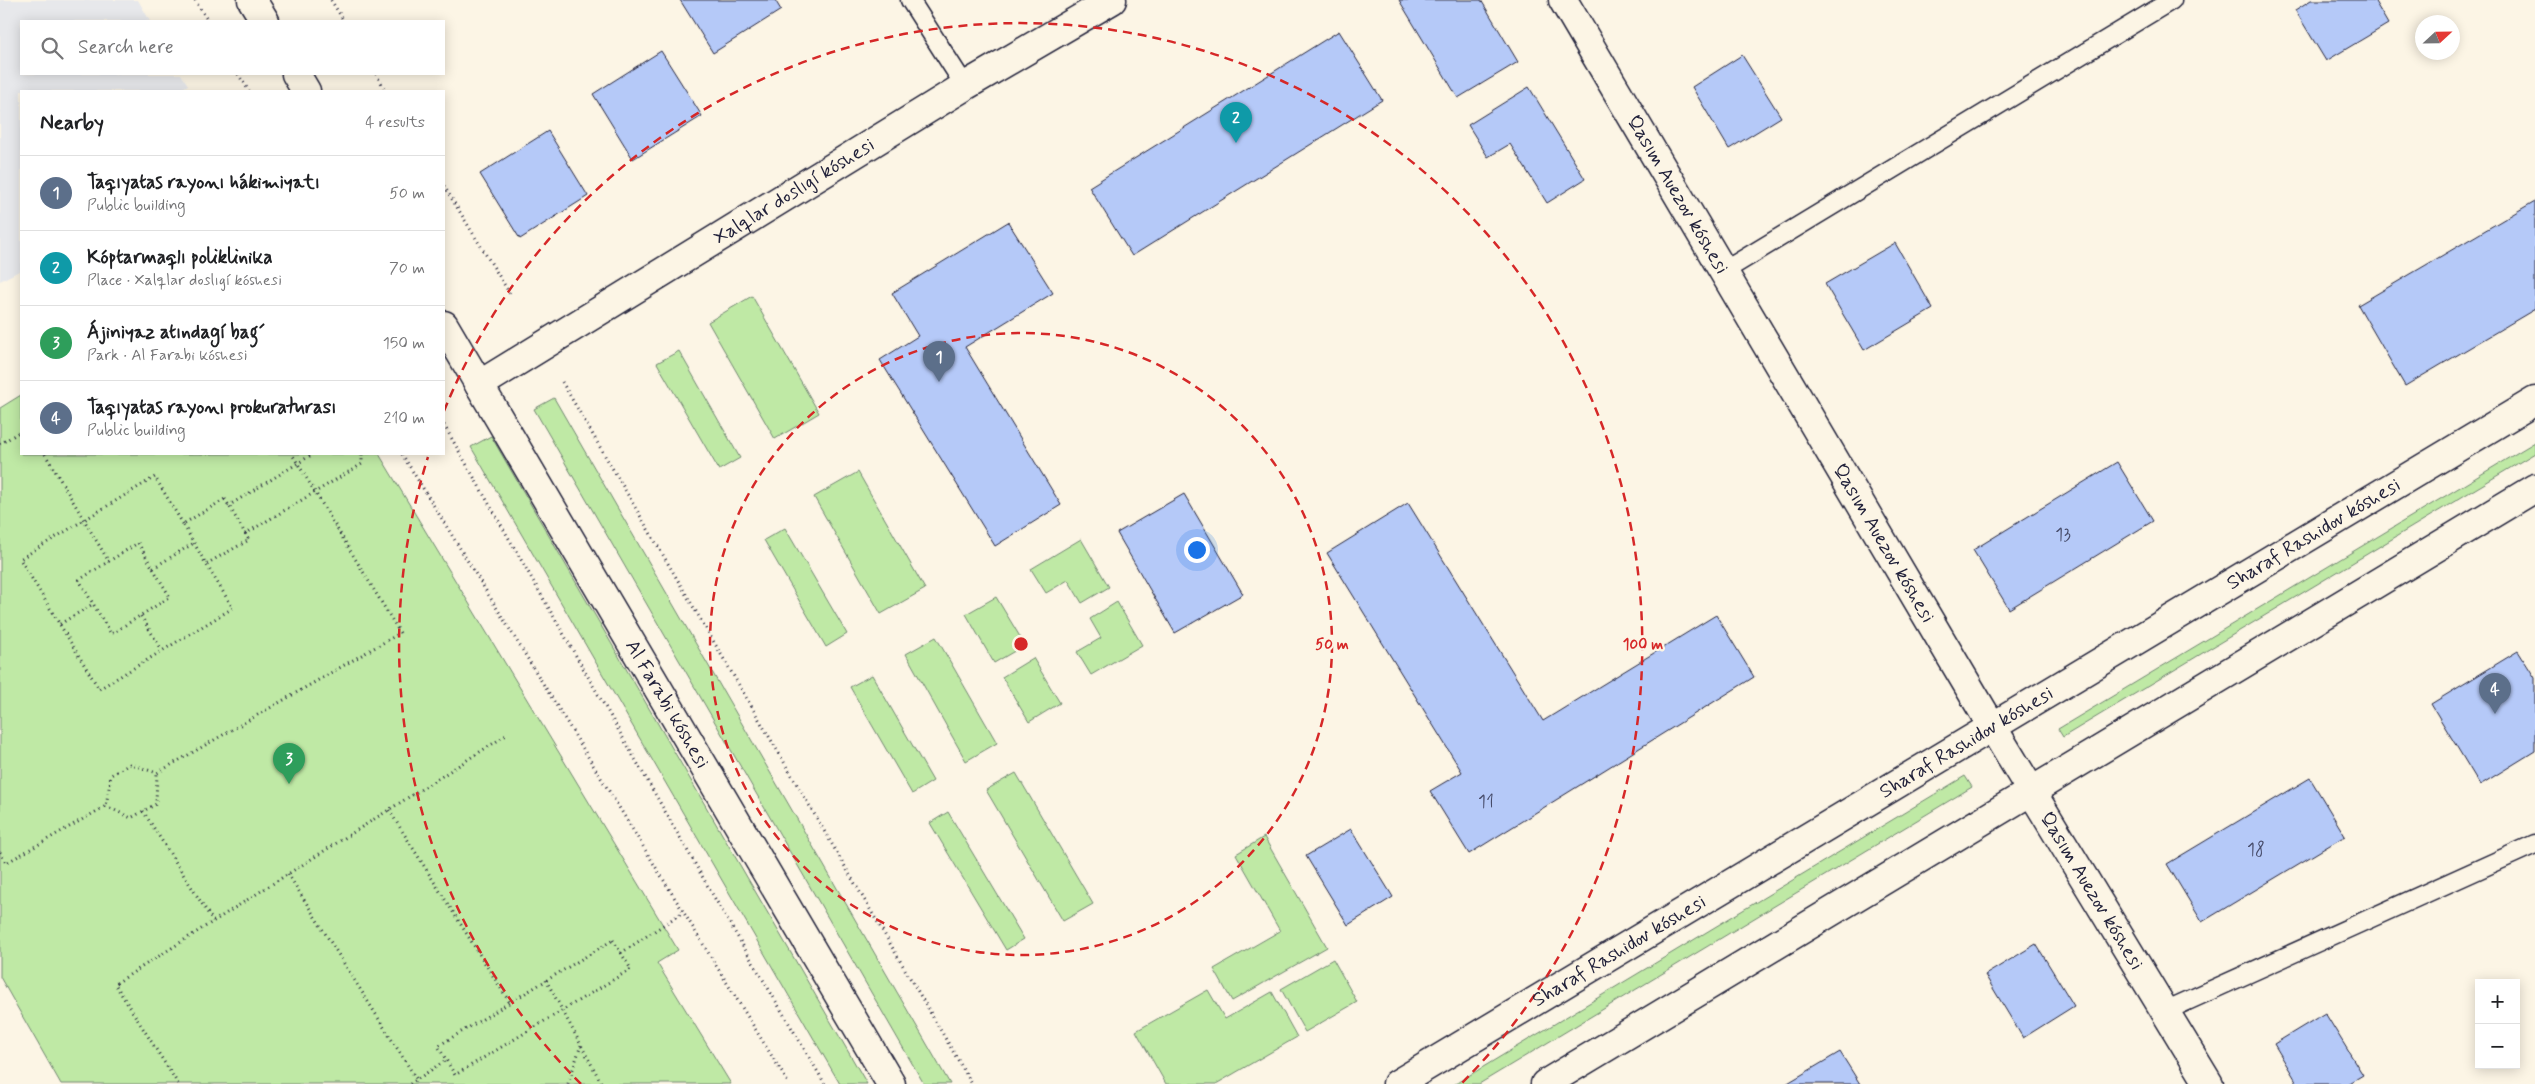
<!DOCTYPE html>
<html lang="en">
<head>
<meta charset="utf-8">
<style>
	:root { --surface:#fff; --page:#f2f2f2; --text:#202124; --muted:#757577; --line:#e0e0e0; --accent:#d1495b }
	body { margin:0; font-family:Mynerve,sans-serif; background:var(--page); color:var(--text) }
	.controls { position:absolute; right:15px; bottom:15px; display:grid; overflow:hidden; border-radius:0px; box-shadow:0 2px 12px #0003 }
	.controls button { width:45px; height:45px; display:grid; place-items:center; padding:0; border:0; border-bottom:1px solid var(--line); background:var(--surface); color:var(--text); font:25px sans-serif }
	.compass { position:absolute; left:2415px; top:15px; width:45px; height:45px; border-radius:50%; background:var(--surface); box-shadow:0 2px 12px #0003; rotate:68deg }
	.you { position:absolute; left:1196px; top:549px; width:18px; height:18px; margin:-12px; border:4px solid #fff; border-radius:50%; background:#1a73e8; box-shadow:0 0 0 8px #1a73e833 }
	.badge { display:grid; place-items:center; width:32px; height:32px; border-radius:50%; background:var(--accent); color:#fff; font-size:16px; font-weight:700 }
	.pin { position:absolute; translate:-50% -41px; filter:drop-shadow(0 1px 2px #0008) }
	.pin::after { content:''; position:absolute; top:26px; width:18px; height:15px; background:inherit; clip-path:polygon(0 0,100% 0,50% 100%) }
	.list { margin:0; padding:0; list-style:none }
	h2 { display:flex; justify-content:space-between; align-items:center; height:65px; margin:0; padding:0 20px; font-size:21px }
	h2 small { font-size:16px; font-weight:400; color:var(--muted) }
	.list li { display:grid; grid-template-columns:32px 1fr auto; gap:15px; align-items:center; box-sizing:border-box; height:75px; padding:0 20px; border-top:1px solid var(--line) }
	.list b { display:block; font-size:19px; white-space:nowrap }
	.list p { margin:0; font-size:16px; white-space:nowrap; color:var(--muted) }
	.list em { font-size:16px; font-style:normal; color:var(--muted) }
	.icon { flex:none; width:28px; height:28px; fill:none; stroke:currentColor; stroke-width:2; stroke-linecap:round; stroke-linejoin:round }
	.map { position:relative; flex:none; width:2535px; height:1084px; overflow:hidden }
	.search { position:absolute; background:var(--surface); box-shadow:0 2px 12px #0003; left:20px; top:20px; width:425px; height:55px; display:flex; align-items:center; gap:12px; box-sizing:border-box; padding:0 18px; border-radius:0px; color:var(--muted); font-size:19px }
	.panel { position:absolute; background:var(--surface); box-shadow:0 2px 12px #0003; left:20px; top:90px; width:425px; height:365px; border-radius:0px }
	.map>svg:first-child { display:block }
</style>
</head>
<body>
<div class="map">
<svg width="2535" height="1084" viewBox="0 0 2535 1084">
	<rect width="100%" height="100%" fill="#fcf5e5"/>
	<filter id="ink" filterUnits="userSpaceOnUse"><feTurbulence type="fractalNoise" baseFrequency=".02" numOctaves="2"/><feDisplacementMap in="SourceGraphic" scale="10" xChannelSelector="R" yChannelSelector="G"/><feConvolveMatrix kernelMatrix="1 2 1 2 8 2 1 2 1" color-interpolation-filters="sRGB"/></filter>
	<g filter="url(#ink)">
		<polygon fill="#e7e8eb" points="0,0 138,0 150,21 21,21 21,74 181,74 188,85 177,91 21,91 21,270 0,281"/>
		<g fill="#bfe9a5" stroke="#708670">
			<polygon points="752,296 819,413 775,439 708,322"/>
			<polygon points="679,351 740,458 719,470 657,363"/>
			<polygon points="21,395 21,454 379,454 678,950 657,963 731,1084 61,1084 0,977 0,408"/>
			<polygon points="554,398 950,1084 924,1084 534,409"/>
			<polygon points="491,436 867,1084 840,1084 471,447"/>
			<polygon points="2535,442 2535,453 2063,737 2058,729"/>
			<polygon points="858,472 925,589 881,614 814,497"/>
			<polygon points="785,528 847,634 826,647 764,540"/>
			<polygon points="1081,539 1109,587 1082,603 1068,580 1046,593 1031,569"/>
			<polygon points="996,597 1025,645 994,663 966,614"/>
			<polygon points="1117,602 1142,645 1091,675 1077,652 1101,638 1090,619"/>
			<polygon points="936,637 997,743 966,761 906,654"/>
			<polygon points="1033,658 1060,703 1029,722 1002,677"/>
			<polygon points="872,675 933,781 912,794 850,687"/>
			<polygon points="1016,773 1093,904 1063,921 986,790"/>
			<polygon points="1965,776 1972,787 1479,1084 1455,1084"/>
			<polygon points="948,812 1024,939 1006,950 930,823"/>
			<polygon points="1264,837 1327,947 1232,1001 1214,969 1280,931 1236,854"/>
			<polygon points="1333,959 1357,1002 1305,1032 1281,989"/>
			<polygon points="1208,990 1225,1019 1272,992 1297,1037 1216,1084 1166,1084 1136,1031"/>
		</g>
		<g fill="#b5c9f8" stroke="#22223b">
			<polygon points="680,0 775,0 781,10 713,53"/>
			<polygon points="1399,0 1481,0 1518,62 1458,98"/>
			<polygon points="2311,0 2374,0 2388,24 2326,61 2295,10"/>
			<polygon points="1339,31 1382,100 1132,256 1089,187"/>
			<polygon points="661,51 702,116 633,159 593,94"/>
			<polygon points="1742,55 1781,117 1729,149 1692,87"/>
			<polygon points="1529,87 1585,179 1547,203 1510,144 1488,157 1468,125"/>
			<polygon points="548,131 588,196 520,239 480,174"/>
			<polygon points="2535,201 2535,309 2405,386 2358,305"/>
			<polygon points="1008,222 1053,293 965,347 1061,505 995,546 880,360 918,336 892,293"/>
			<polygon points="1895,243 1933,309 1864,350 1825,284"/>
			<polygon points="2117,462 2153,521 2009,609 1973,550"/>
			<polygon points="1184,494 1243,594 1175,633 1117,533"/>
			<polygon points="1408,503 1543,721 1716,615 1754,677 1469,854 1430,791 1462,772 1327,553"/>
			<polygon points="2518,651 2535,678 2535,751 2480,785 2431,704"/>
			<polygon points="2310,778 2345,836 2202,922 2167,864"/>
			<polygon points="1351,829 1393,897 1348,925 1306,856"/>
			<polygon points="2036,944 2074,1006 2023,1038 1985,975"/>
			<polygon points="2325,1013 2363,1075 2348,1084 2298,1084 2274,1044"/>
			<polygon points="1840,1052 1860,1084 1786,1084"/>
		</g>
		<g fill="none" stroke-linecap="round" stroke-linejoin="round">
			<g stroke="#22223b" stroke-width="21">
				<g id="service">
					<polyline points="910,0 965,86"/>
					<polyline points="1724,271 2172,0"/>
					<polyline points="2165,1011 2535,844"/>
				</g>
			</g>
			<g stroke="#22223b" stroke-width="31">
				<g id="minor">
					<polyline points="252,0 265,21"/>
					<path id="s1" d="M1563 0 1993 728 2209 1084"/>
					<polyline points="296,74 306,91"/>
					<path id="s2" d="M444 325 891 1084"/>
					<path id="s3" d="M479 385 965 86 1112 0"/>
					<path id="s4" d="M1397 1084 2535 401"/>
					<polyline points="1545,1084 2535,488"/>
				</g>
			</g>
			<g stroke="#22223b" stroke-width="3" stroke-dasharray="1 4" stroke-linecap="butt">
				<polyline points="195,0 208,21"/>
				<polyline points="331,0 344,21"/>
				<polyline points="238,74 249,91"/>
				<polyline points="376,74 386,91"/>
				<polyline points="444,186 510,294"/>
				<polyline points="562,382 972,1084"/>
				<polyline points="444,425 714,897 825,1084"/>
				<polyline points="0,444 21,431"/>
				<polyline points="45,454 109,562"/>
				<polyline points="402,454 789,1084"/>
				<polygon points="225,499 249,540 206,564 183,524"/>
				<polyline points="228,506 313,454"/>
				<polyline points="183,524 155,477 20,559 99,689 233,608 206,564"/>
				<polyline points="245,534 362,464 362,454"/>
				<polygon points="138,543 170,597 111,634 79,580"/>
				<polyline points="153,568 194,543"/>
				<polyline points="141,616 162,650"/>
				<polyline points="60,624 93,604"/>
				<polyline points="106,806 131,818 156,804 157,773"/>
				<polyline points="389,810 510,1003"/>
				<polyline points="143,811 213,921"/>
				<polyline points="0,852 6,863 106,806 111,775 130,764 157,773 400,633 292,454"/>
				<polyline points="288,874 417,1080"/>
				<polygon points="613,940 631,969 455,1075 438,1046"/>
				<polyline points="621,953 683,912"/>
				<polyline points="546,980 602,1084"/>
				<polyline points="178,1084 115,984 508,734"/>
				<polyline points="410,1084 446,1060"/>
				<polyline points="568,1084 581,1045"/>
			</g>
			<use href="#service" stroke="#fcf5e5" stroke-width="18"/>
			<use href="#minor" stroke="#fcf5e5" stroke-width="28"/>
		</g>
	</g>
	<g fill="none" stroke="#d62828" stroke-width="2.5" stroke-dasharray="9 6">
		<circle cx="1021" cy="644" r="311"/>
		<path d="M581 1084A622 622 0 0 1 428 457M444 411A622 622 0 1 1 1461 1084"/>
	</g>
	<g text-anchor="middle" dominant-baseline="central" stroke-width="4.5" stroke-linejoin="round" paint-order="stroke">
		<g font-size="18" fill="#474c6a">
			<text x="2063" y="535">13</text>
			<text x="1486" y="802">11</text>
			<text x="2256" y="850">18</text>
		</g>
		<g font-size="20" fill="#22223b" stroke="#fcf5e5">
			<text stroke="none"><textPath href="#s3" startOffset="370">Xalqlar doslıǵı kóshesi</textPath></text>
			<text stroke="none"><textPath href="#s1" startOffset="226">Qasım Auezov kóshesi</textPath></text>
			<text stroke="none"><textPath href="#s4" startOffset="1069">Sharaf Rashidov kóshesi</textPath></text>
			<text stroke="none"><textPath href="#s1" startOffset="631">Qasım Auezov kóshesi</textPath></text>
			<text stroke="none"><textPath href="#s2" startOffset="440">Al Farabi kóshesi</textPath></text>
			<text stroke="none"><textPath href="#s4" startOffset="664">Sharaf Rashidov kóshesi</textPath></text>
			<text stroke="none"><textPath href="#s1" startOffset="1036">Qasım Auezov kóshesi</textPath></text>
			<text stroke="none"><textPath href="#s4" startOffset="259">Sharaf Rashidov kóshesi</textPath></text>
		</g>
	</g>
	<circle cx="1021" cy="644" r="8" fill="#d62828" stroke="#fcf5e5" stroke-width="2.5"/>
	<g font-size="15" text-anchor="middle" font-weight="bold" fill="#d62828" stroke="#fcf5e5" stroke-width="4.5" stroke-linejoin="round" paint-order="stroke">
		<text x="1332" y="649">50 m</text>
		<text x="1643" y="649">100 m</text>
	</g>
</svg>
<div class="controls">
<button>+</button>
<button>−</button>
</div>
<svg class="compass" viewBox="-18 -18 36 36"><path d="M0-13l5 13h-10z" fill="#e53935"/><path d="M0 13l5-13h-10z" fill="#757577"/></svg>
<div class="you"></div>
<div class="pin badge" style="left:939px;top:382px;background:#5c6f8a">1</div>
<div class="pin badge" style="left:1236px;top:143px;background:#0f9aa8">2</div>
<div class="pin badge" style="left:289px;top:784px;background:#2e9e5b">3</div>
<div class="pin badge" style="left:2495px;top:714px;background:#5c6f8a">4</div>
<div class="search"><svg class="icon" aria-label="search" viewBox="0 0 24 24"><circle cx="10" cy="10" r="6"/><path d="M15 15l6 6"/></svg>Search here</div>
<section class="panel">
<h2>Nearby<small>4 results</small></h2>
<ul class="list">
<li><span class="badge" style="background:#5c6f8a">1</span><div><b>Taqıyatas rayonı hákimiyatı</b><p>Public building</p></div><em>50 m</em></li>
<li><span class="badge" style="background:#0f9aa8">2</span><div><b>Kóptarmaqlı poliklinika</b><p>Place · Xalqlar doslıǵı kóshesi</p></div><em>70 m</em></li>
<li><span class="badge" style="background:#2e9e5b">3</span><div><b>Ájiniyaz atındaǵı baǵ</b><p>Park · Al Farabi kóshesi</p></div><em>150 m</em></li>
<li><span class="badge" style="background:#5c6f8a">4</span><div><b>Taqıyatas rayonı prokuraturası</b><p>Public building</p></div><em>210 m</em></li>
</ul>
</section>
</div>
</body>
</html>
